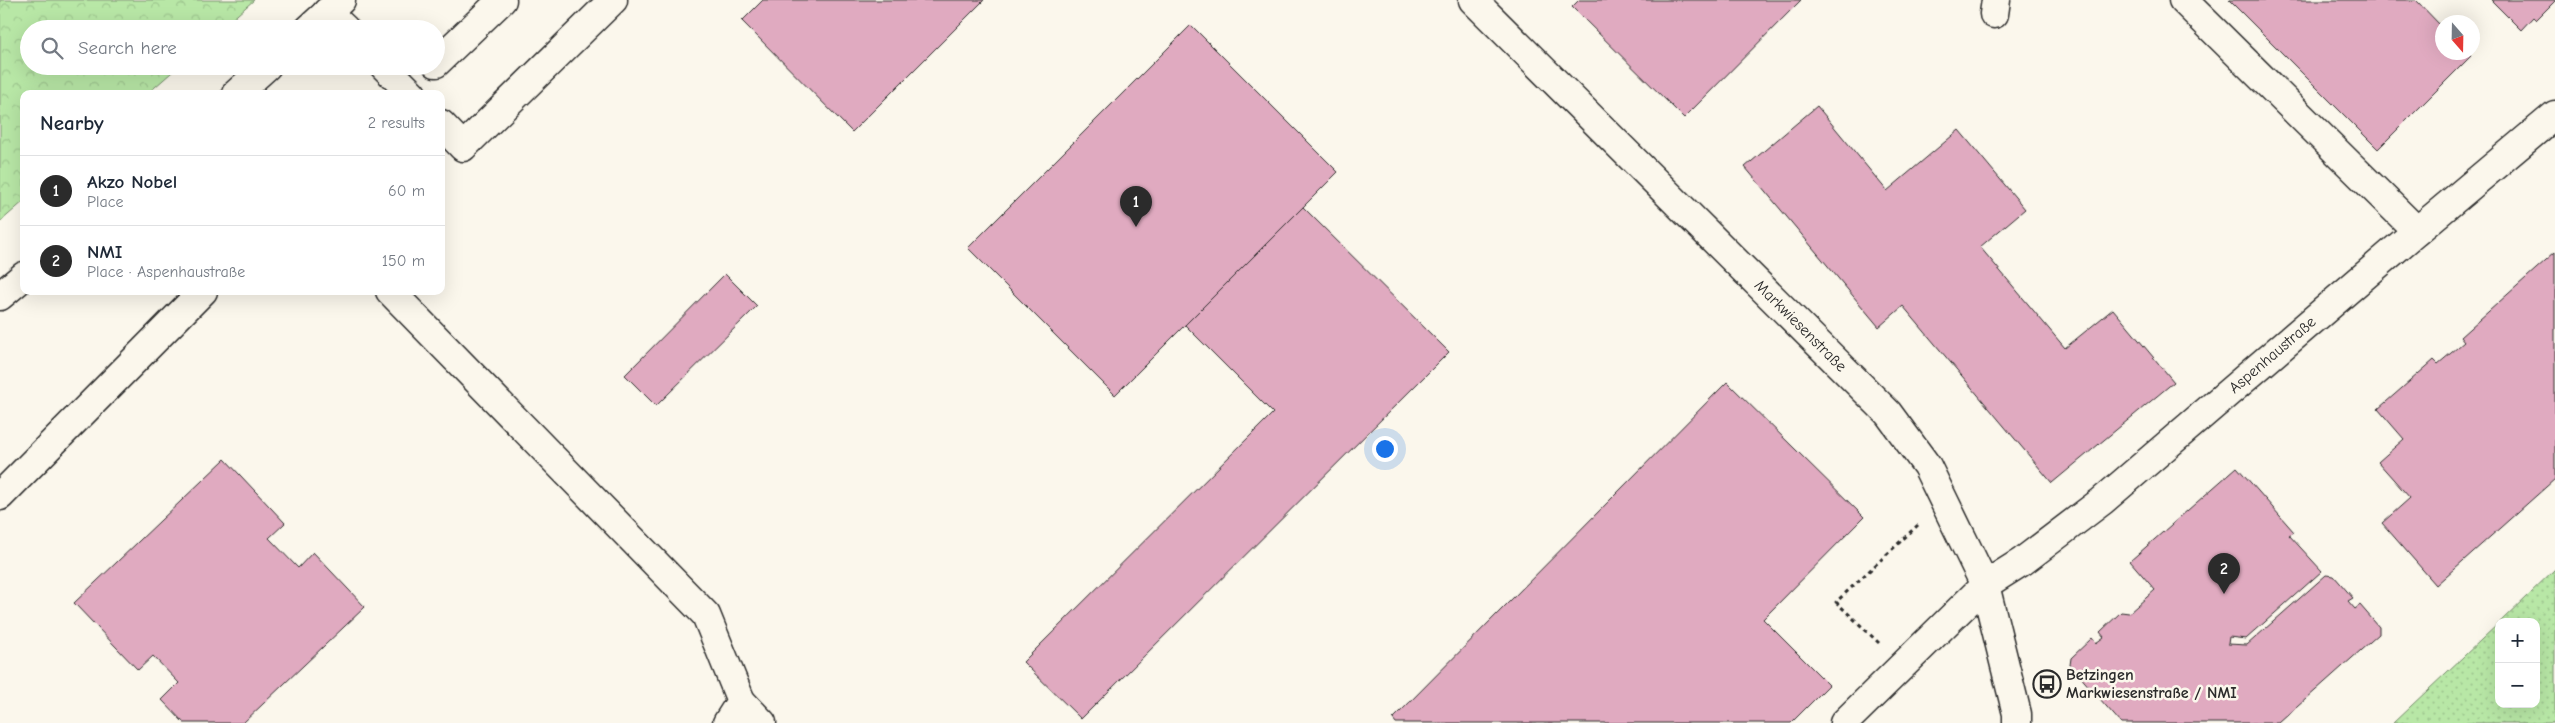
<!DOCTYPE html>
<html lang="en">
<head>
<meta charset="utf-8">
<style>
	:root { --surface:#fff; --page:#f2f2f3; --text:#1f2937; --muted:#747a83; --line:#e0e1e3; --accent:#2b2b2b }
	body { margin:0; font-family:"Comic Neue",sans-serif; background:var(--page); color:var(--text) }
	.controls { position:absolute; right:15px; bottom:15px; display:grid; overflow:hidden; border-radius:10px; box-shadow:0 5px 20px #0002 }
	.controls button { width:45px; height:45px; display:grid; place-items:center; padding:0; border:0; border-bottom:1px solid var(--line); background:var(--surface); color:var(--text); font:25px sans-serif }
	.compass { position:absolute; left:2435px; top:15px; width:45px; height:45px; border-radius:50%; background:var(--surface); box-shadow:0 5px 20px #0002; rotate:160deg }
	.you { position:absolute; left:1384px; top:448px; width:18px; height:18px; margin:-12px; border:4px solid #fff; border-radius:50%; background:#1a73e8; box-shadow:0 0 0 8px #1a73e833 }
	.badge { display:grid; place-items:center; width:32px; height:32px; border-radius:50%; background:var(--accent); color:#fff; font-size:16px; font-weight:700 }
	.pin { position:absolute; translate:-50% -41px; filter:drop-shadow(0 1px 2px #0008) }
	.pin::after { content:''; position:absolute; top:26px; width:18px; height:15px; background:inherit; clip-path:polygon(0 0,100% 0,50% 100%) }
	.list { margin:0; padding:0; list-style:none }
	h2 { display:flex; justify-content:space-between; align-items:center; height:65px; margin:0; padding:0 20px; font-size:21px }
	h2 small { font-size:16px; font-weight:400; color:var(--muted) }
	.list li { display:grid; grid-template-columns:32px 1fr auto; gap:15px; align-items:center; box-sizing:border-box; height:70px; padding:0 20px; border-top:1px solid var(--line) }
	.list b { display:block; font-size:19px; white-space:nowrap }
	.list p { margin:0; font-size:16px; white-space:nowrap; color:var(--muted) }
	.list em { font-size:16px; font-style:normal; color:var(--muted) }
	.icon { flex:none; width:28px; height:28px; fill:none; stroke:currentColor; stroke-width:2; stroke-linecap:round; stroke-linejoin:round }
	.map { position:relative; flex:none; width:2555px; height:723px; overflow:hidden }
	.search { position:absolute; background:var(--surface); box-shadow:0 5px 20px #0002; left:20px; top:20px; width:425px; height:55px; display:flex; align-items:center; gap:12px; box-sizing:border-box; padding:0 18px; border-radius:28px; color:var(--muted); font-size:19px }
	.panel { position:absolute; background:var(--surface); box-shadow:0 5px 20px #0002; left:20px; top:90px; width:425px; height:205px; border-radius:10px }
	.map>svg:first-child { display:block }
</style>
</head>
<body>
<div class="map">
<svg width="2555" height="723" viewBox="0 0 2555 723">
	<defs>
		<pattern id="grass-dots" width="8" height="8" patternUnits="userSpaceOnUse" patternTransform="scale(1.25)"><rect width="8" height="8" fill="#b8e7a6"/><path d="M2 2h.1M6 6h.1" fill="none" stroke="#9ec68f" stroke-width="1.8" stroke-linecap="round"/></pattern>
		<pattern id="forest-crowns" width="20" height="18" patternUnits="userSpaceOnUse" patternTransform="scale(1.25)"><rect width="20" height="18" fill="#b8e7a6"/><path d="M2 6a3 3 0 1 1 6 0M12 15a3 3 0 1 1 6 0" fill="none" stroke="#9ec68f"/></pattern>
	</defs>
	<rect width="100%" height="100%" fill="#fbf7ec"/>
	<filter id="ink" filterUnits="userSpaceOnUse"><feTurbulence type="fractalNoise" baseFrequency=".02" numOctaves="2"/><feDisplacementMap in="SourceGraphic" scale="10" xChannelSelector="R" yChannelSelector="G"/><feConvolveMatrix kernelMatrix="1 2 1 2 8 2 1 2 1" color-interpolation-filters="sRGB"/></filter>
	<g filter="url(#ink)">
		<polygon fill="url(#grass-dots)" stroke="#728968" points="2555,569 2555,723 2393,723 2499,623 2499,704 2536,704 2536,622 2500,622"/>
		<polygon fill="url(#forest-crowns)" stroke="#728968" points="0,0 254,0 221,29 29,29 29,66 179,66 147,94 24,94 24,201 0,222"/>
		<g fill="#e0aac0" stroke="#2b2b2b">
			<polygon points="763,0 984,0 852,132 742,21"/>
			<polygon points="1579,0 1801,0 1684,118 1572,7"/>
			<polygon points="2229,0 2416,0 2442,27 2442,52 2468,52 2471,56 2378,149"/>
			<polygon points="2491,0 2555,0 2555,1 2536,20 2533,17 2521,30"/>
			<polygon points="1191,25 1338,172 1115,395 968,248"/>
			<polygon points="1817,106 1887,191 1959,130 2025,209 1980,247 2065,348 2113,309 2174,382 2052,483 1903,306 1879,327 1745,167"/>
			<polygon points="1303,207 1449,352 1081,719 1023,662 1273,413 1185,325"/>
			<polygon points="2555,252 2555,479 2436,585 2382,523 2410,498 2378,462 2404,439 2378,409 2434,360 2438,364 2464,342 2460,337"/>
			<polygon points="725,274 757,306 656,406 625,375"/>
			<polygon points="1727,382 1864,517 1763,619 1829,685 1791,723 1396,723 1393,719"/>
			<polygon points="225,459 285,523 269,538 298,568 313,552 365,607 243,723 184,723 162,700 179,683 153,656 138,670 74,603"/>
			<polygon points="2237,467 2294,532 2289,535 2322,571 2246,639 2229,637 2228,644 2247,645 2326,575 2334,576 2353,598 2348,601 2355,609 2360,605 2379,627 2379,634 2279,723 2121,723 2070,665 2071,658 2092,638 2096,643 2104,637 2100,632 2121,612 2129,613 2155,590 2130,561"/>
		</g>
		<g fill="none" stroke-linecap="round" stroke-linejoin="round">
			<g stroke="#2b2b2b" stroke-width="31">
				<g id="minor">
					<path id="s1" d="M1473 0 1888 413 1927 466 1985 585 2017 714V723"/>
					<polyline points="2183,0 2417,231"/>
					<polyline points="327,12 345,29"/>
					<polyline points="1994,14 1996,0"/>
					<polyline points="309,29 341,0"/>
					<polyline points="436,63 502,0"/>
					<polyline points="384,66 412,94"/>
					<polyline points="236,94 267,66"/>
					<polyline points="441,124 463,147 613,0"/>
					<polyline points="390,291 706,615 741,701 727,723"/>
					<polyline points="0,296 24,276"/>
					<polyline points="0,496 203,291"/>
					<polyline points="741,701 762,723"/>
					<path id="s2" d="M1844 723 1985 585 2023 561 2102 501 2417 231 2555 115"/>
				</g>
			</g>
			<polyline stroke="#2b2b2b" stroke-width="3" stroke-dasharray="4 4" stroke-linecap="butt" points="1879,643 1836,602 1918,525"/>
			<use href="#minor" stroke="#fbf7ec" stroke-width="28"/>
		</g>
	</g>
	<defs>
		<g id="bus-ring" transform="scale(1.4375)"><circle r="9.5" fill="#fbf7ec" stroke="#2b2b2b" stroke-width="1.5"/><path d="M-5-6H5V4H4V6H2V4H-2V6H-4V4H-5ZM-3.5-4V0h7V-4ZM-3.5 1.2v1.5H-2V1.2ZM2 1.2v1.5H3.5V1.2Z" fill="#2b2b2b"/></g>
	</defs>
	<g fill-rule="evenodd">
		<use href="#bus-ring" x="2047" y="684"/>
	</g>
	<g text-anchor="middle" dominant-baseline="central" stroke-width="5" stroke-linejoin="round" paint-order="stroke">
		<g font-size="16" fill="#2b2b2b" stroke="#fbf7ec">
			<text stroke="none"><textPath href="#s1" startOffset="462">Markwiesenstraße</textPath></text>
			<text stroke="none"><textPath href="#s2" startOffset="566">Aspenhaustraße</textPath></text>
		</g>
		<g font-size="16" font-weight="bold" fill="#2b2b2b" stroke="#fbf7ec" text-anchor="start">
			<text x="2066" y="675">Betzingen<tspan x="2066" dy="18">Markwiesenstraße / NMI</tspan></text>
		</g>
	</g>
</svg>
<div class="controls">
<button>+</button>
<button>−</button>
</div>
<svg class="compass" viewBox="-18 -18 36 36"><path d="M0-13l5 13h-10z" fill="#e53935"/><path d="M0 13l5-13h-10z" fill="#747a83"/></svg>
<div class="you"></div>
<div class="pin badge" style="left:1136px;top:227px">1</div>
<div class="pin badge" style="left:2224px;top:594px">2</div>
<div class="search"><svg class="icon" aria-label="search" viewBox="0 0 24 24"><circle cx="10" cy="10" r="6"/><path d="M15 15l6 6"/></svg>Search here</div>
<section class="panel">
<h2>Nearby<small>2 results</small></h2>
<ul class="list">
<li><span class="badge">1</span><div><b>Akzo Nobel</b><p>Place</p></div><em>60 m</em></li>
<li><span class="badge">2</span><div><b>NMI</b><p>Place · Aspenhaustraße</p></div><em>150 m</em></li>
</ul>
</section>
</div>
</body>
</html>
